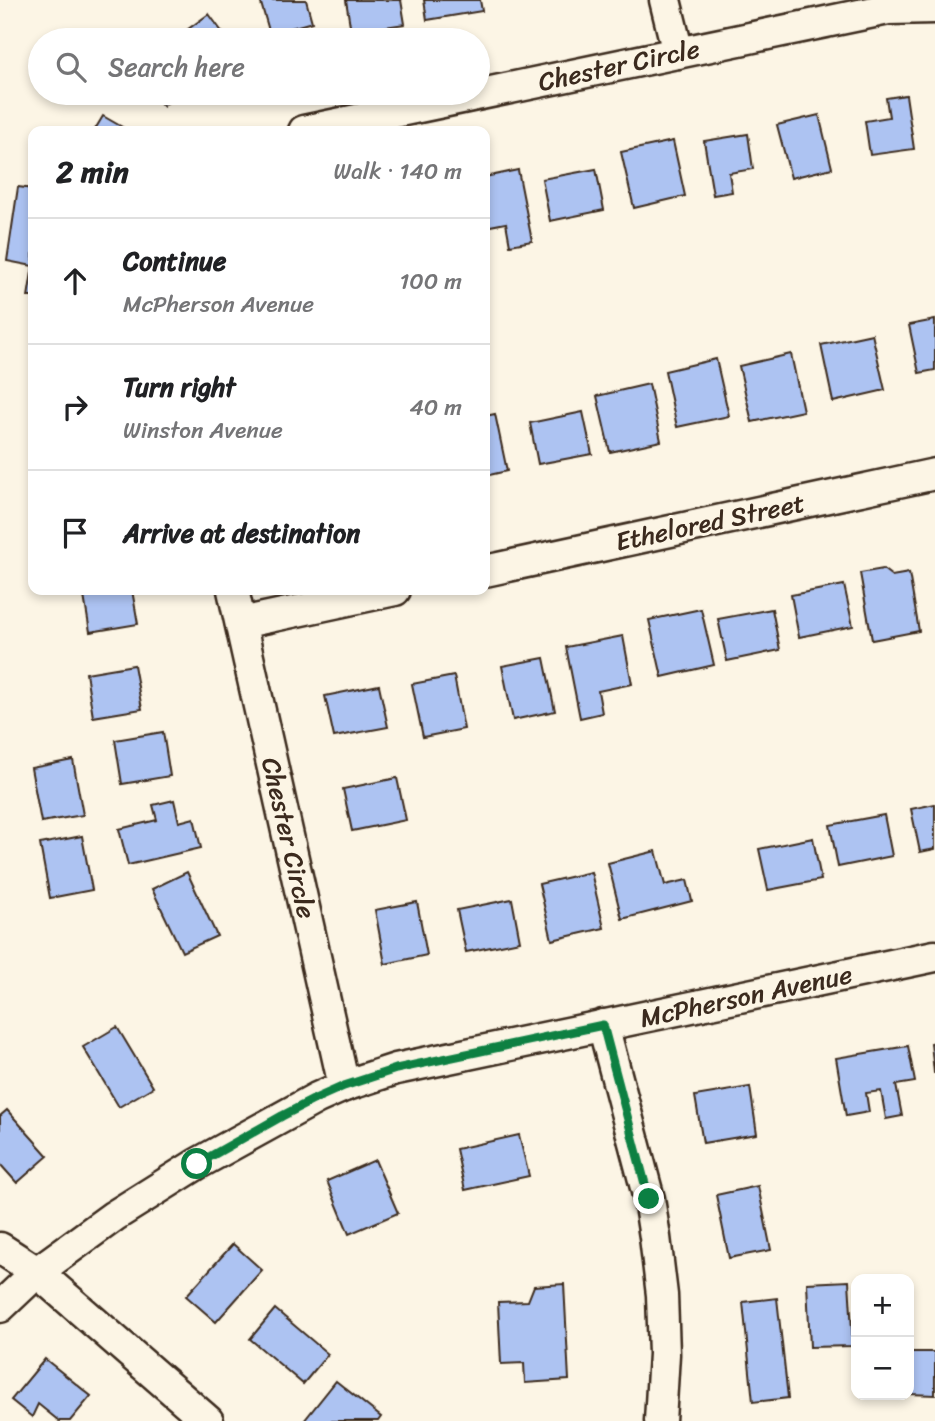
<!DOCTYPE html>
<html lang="en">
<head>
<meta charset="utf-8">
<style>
	:root { --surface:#fff; --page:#f6f6f6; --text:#202124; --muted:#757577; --line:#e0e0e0 }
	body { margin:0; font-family:Sriracha,sans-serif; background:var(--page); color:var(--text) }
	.controls { position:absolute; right:21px; bottom:21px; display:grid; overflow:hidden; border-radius:14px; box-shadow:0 4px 10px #0003 }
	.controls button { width:63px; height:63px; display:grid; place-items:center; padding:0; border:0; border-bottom:2px solid var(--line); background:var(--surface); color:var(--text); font:35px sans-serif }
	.stop { position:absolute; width:21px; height:21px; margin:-16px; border:5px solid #0b8043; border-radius:50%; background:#fff }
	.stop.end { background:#0b8043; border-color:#fff; box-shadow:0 2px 7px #0008 }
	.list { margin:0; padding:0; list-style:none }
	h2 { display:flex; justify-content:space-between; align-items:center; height:91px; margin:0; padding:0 28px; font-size:30px }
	h2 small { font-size:23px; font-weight:400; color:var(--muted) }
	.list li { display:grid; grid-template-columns:46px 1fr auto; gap:21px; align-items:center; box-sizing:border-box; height:126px; padding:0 28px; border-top:2px solid var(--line) }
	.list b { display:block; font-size:26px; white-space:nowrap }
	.list p { margin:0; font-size:23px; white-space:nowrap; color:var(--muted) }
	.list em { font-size:23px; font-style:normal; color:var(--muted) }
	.icon { flex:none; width:38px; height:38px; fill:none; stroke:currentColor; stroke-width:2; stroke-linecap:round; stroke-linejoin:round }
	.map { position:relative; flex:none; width:935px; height:1421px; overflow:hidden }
	.search { position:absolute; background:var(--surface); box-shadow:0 4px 10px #0003; left:28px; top:28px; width:462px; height:77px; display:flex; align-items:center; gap:18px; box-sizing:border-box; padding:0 24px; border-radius:38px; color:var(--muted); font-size:26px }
	.panel { position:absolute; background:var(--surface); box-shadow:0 4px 10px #0003; left:28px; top:126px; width:462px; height:469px; border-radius:14px }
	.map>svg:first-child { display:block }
</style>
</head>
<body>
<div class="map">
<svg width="935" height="1421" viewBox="0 0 935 1421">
	<rect width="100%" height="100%" fill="#fcf5e5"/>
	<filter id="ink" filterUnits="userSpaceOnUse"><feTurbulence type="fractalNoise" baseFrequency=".0143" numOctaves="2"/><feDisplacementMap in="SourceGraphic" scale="14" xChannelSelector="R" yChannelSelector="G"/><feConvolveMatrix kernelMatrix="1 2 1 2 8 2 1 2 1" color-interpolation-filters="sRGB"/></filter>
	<g filter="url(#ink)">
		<g fill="#adc3f2" stroke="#3b2a1e" stroke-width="2">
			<polygon points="260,0 306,0 312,22 270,34"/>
			<polygon points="346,0 401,0 405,24 351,32"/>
			<polygon points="424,0 480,0 482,11 427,20"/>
			<polygon points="209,14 225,36 219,40 173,40"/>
			<polygon points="152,93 181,93 163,106"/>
			<polygon points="906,95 914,149 870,155 865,121 889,117 886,98"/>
			<polygon points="819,115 832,168 791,178 777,125"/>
			<polygon points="103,116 129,131 94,131"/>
			<polygon points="748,134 753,169 729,173 732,192 713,195 704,141"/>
			<polygon points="673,141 685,196 634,208 621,152"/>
			<polygon points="596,169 604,210 550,221 542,179"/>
			<polygon points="518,170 532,241 510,245 506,223 485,227 485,177"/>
			<polygon points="18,187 33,189 33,297 28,297 33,266 7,261"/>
			<polygon points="935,320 935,370 919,373 909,325"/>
			<polygon points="872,334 885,390 833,402 821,345"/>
			<polygon points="791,354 803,411 752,422 739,366"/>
			<polygon points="716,359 729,416 677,427 665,371"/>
			<polygon points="649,384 661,441 610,452 597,396"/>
			<polygon points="583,412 592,454 538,464 530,423"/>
			<polygon points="495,414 507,471 485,476 485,416"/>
			<polygon points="883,569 892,576 909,573 919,631 872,640 860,573"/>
			<polygon points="844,585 853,626 799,637 791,595"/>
			<polygon points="83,590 132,590 138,624 90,632"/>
			<polygon points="701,609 714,665 662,677 649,620"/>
			<polygon points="772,609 780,650 727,661 718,619"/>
			<polygon points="623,636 632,684 598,691 602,713 580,718 566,647"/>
			<polygon points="544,658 555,711 513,720 502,666"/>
			<polygon points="134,665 142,709 93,717 86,673"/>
			<polygon points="454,676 464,729 423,737 412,684"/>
			<polygon points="379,685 388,727 334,737 325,696"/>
			<polygon points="163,732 170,776 122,784 115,740"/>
			<polygon points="73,760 83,815 41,822 31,768"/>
			<polygon points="397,778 406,820 352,831 343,789"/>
			<polygon points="174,800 179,822 194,818 201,848 128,865 119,829 157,820 153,805"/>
			<polygon points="935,804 935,849 920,852 911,809"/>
			<polygon points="884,815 892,856 838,867 830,825"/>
			<polygon points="82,836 92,890 50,898 40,844"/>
			<polygon points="813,838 821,880 768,890 759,849"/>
			<polygon points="656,851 665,885 687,880 692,901 622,919 608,863"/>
			<polygon points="187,872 217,936 182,952 152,889"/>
			<polygon points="591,872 604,928 552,940 539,884"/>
			<polygon points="512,899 520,941 466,952 457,910"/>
			<polygon points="417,902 427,955 385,964 375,910"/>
			<polygon points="117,1027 153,1087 119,1107 83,1047"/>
			<polygon points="935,1042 935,1073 934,1073 931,1043"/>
			<polygon points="908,1046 915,1082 896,1085 902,1116 886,1119 881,1091 866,1093 869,1112 846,1116 836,1058"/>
			<polygon points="750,1087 757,1134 703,1143 695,1096"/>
			<polygon points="7,1110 48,1156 17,1183 0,1164 0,1116"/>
			<polygon points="519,1135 529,1176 465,1190 456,1149"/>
			<polygon points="375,1160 398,1213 349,1234 327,1181"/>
			<polygon points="758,1186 771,1250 729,1258 716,1195"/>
			<polygon points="233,1244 262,1270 216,1322 186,1296"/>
			<polygon points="849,1281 853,1346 810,1347 807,1283"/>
			<polygon points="564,1284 569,1380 525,1383 524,1363 501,1364 498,1302 528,1301 534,1286"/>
			<polygon points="777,1298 788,1398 753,1402 743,1302"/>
			<polygon points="275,1309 328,1354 303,1384 250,1339"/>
			<polygon points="909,1352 935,1352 935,1395 909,1394"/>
			<polygon points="45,1359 91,1396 70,1421 59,1421 38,1404 32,1417 11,1400"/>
			<polygon points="336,1381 381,1417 378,1421 304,1421"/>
		</g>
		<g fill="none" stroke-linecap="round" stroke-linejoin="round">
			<g stroke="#3b2a1e" stroke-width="35">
				<g id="minor">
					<polyline points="665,0 678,53"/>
					<polyline points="304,131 888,9 935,8"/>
					<polyline points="485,571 935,474"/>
					<polyline points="233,590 344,1086"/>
					<polyline points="241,623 395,590"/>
					<polyline points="603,1025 649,1199 655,1237 662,1295 664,1354 660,1421"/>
					<polyline points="0,1248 37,1272 208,1421"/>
					<polyline points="0,1307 37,1272 114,1216 197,1164 317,1098 344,1086 396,1069 935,956"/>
				</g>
			</g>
			<use href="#minor" stroke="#fcf5e5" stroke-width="30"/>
		</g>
	</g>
	<g fill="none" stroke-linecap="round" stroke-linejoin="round" filter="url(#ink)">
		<polyline stroke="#0b8043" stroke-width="9" points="197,1164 282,1116 317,1098 344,1086 396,1069 603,1025 649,1199"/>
	</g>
	<g text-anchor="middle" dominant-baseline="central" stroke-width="6" stroke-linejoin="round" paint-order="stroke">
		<g font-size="26" fill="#3b2a1e" stroke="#fcf5e5">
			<text transform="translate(619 65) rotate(-12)">Chester Circle</text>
			<text transform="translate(710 522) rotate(-12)">Ethelored Street</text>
			<text transform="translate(289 838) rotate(77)">Chester Circle</text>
			<text transform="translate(746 996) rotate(-12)">McPherson Avenue</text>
		</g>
	</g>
</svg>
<div class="controls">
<button>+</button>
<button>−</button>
</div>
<div class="stop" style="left:197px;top:1164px"></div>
<div class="stop end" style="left:649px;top:1199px"></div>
<div class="search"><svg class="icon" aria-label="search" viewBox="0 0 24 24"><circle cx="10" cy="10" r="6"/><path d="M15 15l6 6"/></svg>Search here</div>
<section class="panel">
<h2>2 min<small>Walk · 140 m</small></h2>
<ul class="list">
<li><svg class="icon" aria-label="ahead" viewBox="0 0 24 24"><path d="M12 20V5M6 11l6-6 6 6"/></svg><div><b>Continue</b><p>McPherson Avenue</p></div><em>100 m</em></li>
<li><svg class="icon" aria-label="right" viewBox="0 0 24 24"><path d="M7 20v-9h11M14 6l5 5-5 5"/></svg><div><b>Turn right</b><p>Winston Avenue</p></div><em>40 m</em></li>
<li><svg class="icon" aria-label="arrive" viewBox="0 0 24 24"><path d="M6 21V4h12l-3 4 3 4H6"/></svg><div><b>Arrive at destination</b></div></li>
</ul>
</section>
</div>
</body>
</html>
